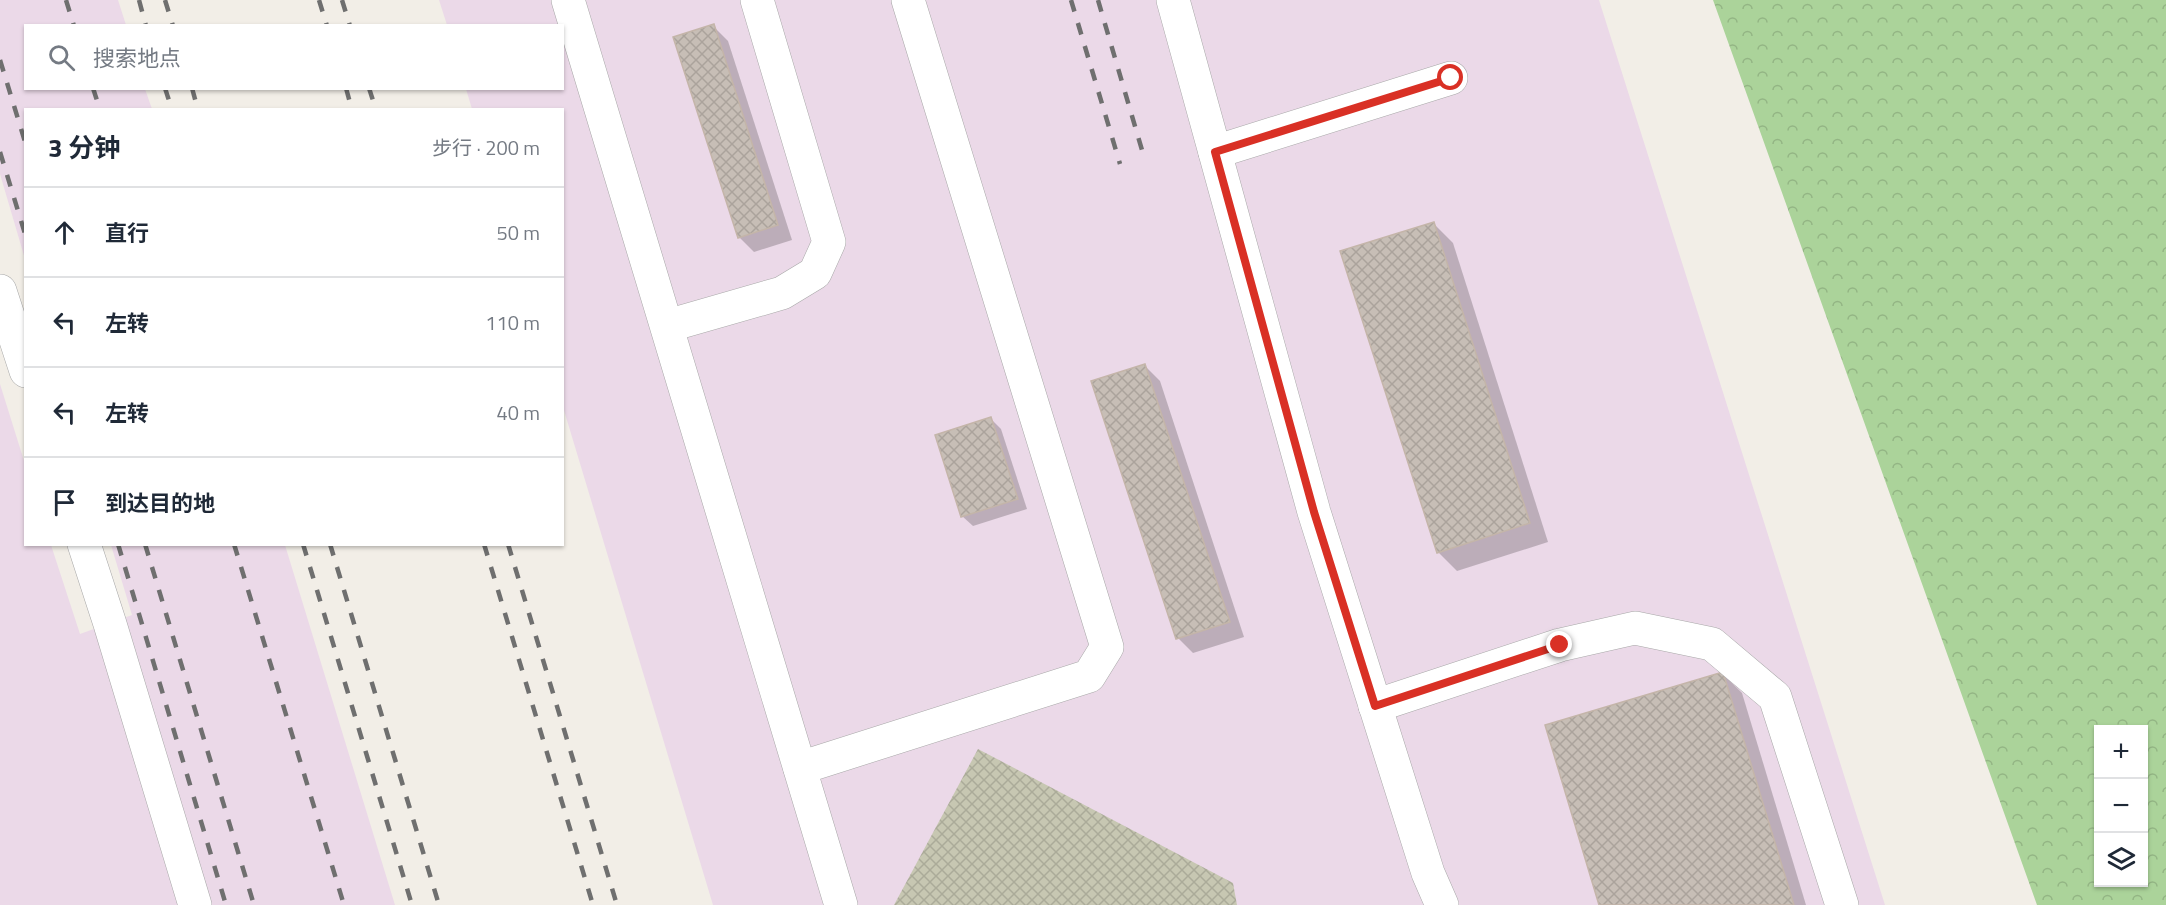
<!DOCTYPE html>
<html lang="zh">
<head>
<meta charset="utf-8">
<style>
	:root { --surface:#fff; --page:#f6f6f7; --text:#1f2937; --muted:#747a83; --line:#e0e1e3 }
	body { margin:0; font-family:"Titillium Web","Noto Sans SC",sans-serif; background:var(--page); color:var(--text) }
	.controls { position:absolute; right:18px; bottom:18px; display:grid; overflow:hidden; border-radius:0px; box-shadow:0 2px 4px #0004 }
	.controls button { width:54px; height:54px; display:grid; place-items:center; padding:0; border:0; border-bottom:2px solid var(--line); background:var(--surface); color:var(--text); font:30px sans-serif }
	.stop { position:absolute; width:18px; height:18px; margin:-14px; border:4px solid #d93025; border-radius:50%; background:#fff }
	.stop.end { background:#d93025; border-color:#fff; box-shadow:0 2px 6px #0008 }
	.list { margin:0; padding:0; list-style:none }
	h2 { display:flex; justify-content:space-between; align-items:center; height:78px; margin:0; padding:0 24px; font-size:26px }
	h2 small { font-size:20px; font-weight:400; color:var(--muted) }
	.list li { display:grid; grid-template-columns:39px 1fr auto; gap:18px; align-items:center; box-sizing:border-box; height:90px; padding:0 24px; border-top:2px solid var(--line) }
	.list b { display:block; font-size:22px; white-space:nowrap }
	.list em { font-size:20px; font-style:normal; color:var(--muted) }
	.icon { flex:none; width:33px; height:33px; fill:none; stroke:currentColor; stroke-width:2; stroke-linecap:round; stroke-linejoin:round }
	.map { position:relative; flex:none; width:2166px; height:905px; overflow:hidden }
	.search { position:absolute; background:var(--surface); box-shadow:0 2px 4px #0004; left:24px; top:24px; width:540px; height:66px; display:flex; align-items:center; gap:15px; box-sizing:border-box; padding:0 21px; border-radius:0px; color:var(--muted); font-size:22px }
	.panel { position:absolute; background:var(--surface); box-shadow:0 2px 4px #0004; left:24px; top:108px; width:540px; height:438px; border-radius:0px }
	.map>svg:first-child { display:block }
</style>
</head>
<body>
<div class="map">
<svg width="2166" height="905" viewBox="0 0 2166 905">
	<defs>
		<pattern id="construction-cross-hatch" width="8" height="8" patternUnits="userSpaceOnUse" patternTransform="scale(1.5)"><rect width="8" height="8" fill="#c7c7b2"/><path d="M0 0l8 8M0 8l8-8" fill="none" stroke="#abab99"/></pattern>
		<pattern id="forest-crowns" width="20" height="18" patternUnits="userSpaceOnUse" patternTransform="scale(1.5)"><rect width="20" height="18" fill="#abd39a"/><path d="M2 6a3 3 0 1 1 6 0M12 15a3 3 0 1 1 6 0" fill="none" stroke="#93b584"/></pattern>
		<pattern id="building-cross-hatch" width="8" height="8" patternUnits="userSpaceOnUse" patternTransform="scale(1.5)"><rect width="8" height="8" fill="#c7beb6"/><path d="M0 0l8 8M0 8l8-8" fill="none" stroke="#aba39c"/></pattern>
	</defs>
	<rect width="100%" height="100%" fill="#f2eee7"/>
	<g fill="#ebd9e8">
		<polygon points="0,0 118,0 126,25 26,26 26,88 145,89 152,109 26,110 25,259 0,174"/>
		<polygon points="439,0 1599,0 1885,905 713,905 563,407 562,110 472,109 466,89 562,88 562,26 447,25"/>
		<polygon points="0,384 25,464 26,544 51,545 80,634 132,615 111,545 285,545 395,905 0,905"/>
	</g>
	<polygon fill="url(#construction-cross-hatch)" points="978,749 1233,883 1237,905 894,905"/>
	<path fill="url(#forest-crowns)" fill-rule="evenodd" d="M1713 0H2166V905H2037ZM2098 730H2144V882H2098Z"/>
	<g fill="#0003">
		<polygon points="713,26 728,41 792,240 754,252 739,237"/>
		<polygon points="1434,224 1453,243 1548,542 1457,571 1438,552"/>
		<polygon points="1145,366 1160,381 1244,637 1193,653 1178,638"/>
		<polygon points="991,419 1001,429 1027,509 973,526 962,516"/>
		<polygon points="1723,674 1742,693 1806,905 1601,905"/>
	</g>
	<g fill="url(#building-cross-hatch)" stroke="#c4b5a9" stroke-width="1.5">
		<polygon points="714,24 778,225 738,238 673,37"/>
		<polygon points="1434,222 1530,523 1437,553 1340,251"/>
		<polygon points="1145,364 1230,622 1176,639 1091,381"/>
		<polygon points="991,417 1018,499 961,517 935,435"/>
		<polygon points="1723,672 1794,905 1599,905 1545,725"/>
	</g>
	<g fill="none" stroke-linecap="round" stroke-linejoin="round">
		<g stroke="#a8a8a8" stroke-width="34">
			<g id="minor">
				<polyline points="568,0 841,905"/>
				<polyline points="1173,0 1314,512 1428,873 1442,905"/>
				<polyline points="1215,152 1451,78"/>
				<polyline points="0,291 26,371"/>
				<polyline points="667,326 782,293 815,273 829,242 757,0"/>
				<polyline points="84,544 110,624 195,905"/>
				<polyline points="1375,706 1560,645 1635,628 1712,644 1775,697 1842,905"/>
				<polyline points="800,768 1089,676 1107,647 908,0"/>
			</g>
		</g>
		<use href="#minor" stroke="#fff" stroke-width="33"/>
		<g stroke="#6f6f6f" stroke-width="4.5" stroke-dasharray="12 12" stroke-linecap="butt">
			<polyline points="66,0 74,26"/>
			<polyline points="139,0 146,26"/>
			<polyline points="165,0 173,26"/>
			<polyline points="319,0 327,26"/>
			<polyline points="342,0 350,26"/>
			<polyline points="1071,0 1120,164"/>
			<polyline points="1098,0 1144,157"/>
			<polyline points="0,60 26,145"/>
			<polyline points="93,88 100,110"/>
			<polyline points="165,88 172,110"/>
			<polyline points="192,88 198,110"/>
			<polyline points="346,88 352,110"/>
			<polyline points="369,88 376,110"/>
			<polyline points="0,152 26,237"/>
			<polyline points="118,544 226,905"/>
			<polyline points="145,544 254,905"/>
			<polyline points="234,544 344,905"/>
			<polyline points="303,544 412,905"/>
			<polyline points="330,544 439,905"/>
			<polyline points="484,544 593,905"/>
			<polyline points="508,544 617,905"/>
		</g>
	</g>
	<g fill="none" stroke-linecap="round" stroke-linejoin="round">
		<polyline stroke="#d93025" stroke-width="8" points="1451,78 1215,152 1314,512 1375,706 1560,645"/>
	</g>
</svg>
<div class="controls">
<button>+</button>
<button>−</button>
<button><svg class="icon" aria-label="layers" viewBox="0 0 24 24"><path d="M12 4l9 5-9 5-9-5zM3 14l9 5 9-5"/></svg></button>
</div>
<div class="stop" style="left:1451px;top:78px"></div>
<div class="stop end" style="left:1560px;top:645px"></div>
<div class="search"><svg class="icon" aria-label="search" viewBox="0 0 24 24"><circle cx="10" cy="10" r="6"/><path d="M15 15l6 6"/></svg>搜索地点</div>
<section class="panel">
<h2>3 分钟<small>步行 · 200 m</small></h2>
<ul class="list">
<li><svg class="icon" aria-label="ahead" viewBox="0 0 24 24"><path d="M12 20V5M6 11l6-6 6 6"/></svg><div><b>直行</b></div><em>50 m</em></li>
<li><svg class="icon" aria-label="left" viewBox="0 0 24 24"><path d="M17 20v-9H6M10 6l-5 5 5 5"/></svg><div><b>左转</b></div><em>110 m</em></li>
<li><svg class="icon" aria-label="left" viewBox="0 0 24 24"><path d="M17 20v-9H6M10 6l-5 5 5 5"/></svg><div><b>左转</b></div><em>40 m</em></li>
<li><svg class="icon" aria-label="arrive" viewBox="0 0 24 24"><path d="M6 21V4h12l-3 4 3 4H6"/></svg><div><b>到达目的地</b></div></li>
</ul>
</section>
</div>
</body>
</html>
